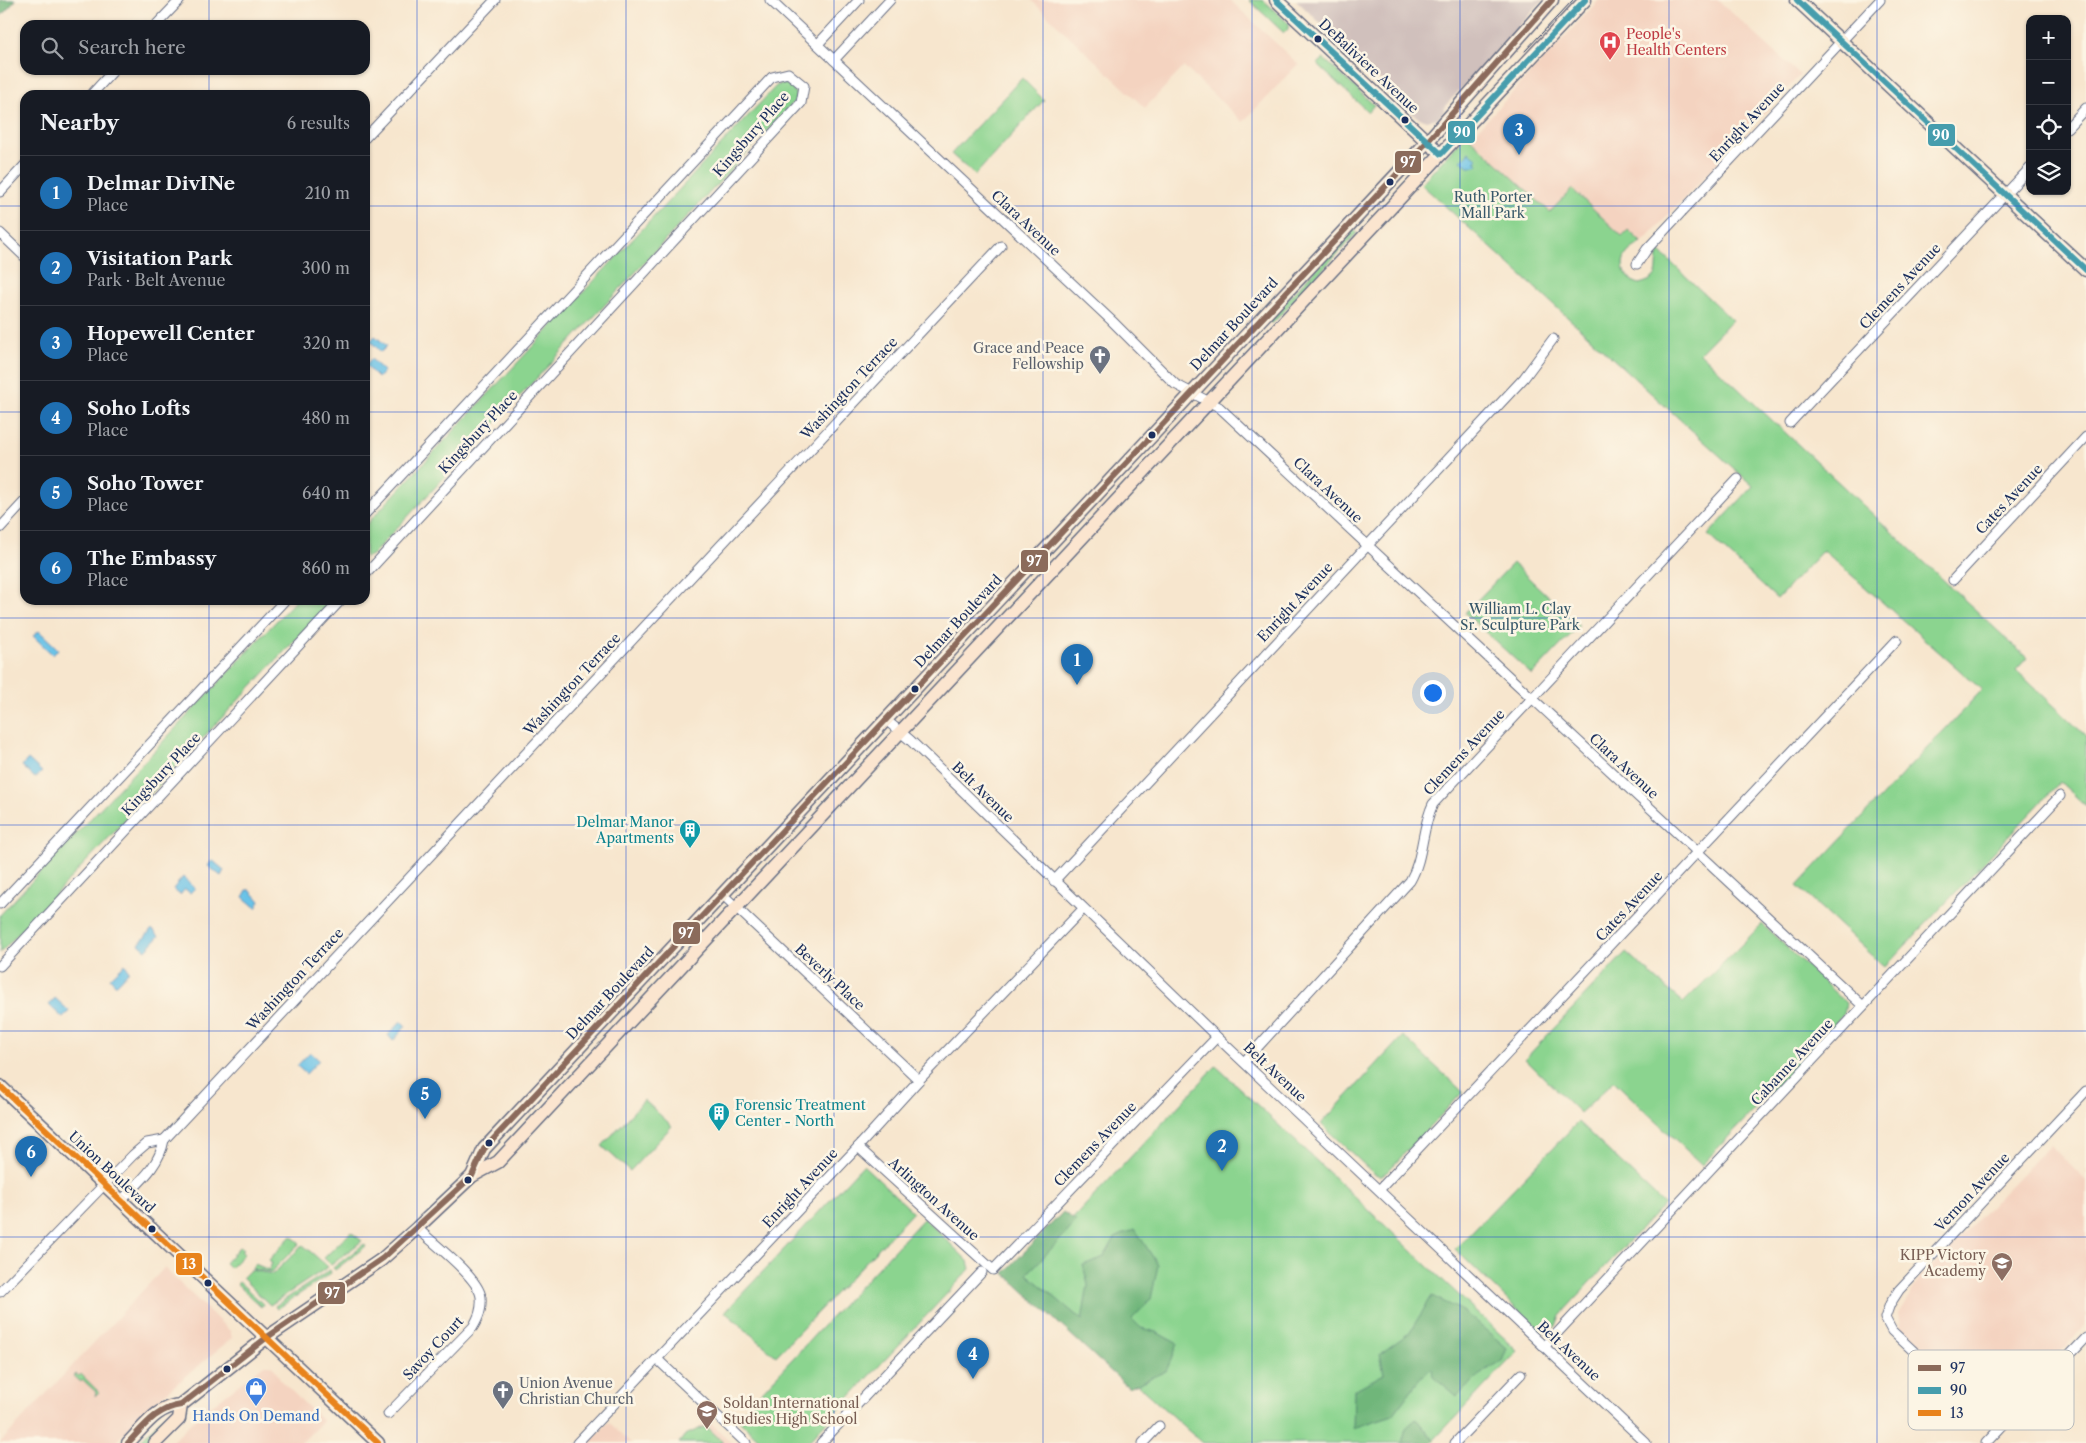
<!DOCTYPE html>
<html lang="en">
<head>
<meta charset="utf-8">
<style>
	:root { --surface:#171b24; --page:#242831; --text:#f1f3f6; --muted:#9ea1a6; --line:#363941; --accent:#1f6fb2 }
	body { margin:0; font-family:"Libre Caslon Text",serif; background:var(--page); color:var(--text) }
	.controls { position:absolute; right:15px; top:15px; display:grid; overflow:hidden; border-radius:10px; box-shadow:0 1px 4px #0004 }
	.controls button { width:45px; height:45px; display:grid; place-items:center; padding:0; border:0; border-bottom:1px solid var(--line); background:var(--surface); color:var(--text); font:25px sans-serif }
	.you { position:absolute; left:1432px; top:692px; width:18px; height:18px; margin:-12px; border:4px solid #fff; border-radius:50%; background:#1a73e8; box-shadow:0 0 0 8px #1a73e833 }
	.badge { display:grid; place-items:center; width:32px; height:32px; border-radius:50%; background:var(--accent); color:#fff; font-size:16px; font-weight:700 }
	.pin { position:absolute; translate:-50% -41px; filter:drop-shadow(0 1px 2px #0008) }
	.pin::after { content:''; position:absolute; top:26px; width:18px; height:15px; background:inherit; clip-path:polygon(0 0,100% 0,50% 100%) }
	.list { margin:0; padding:0; list-style:none }
	h2 { display:flex; justify-content:space-between; align-items:center; height:65px; margin:0; padding:0 20px; font-size:21px }
	h2 small { font-size:16px; font-weight:400; color:var(--muted) }
	.list li { display:grid; grid-template-columns:32px 1fr auto; gap:15px; align-items:center; box-sizing:border-box; height:75px; padding:0 20px; border-top:1px solid var(--line) }
	.list b { display:block; font-size:19px; white-space:nowrap }
	.list p { margin:0; font-size:16px; white-space:nowrap; color:var(--muted) }
	.list em { font-size:16px; font-style:normal; color:var(--muted) }
	.icon { flex:none; width:28px; height:28px; fill:none; stroke:currentColor; stroke-width:2; stroke-linecap:round; stroke-linejoin:round }
	.map { position:relative; flex:none; width:2086px; height:1443px; overflow:hidden }
	.search { position:absolute; background:var(--surface); box-shadow:0 1px 4px #0004; left:20px; top:20px; width:350px; height:55px; display:flex; align-items:center; gap:12px; box-sizing:border-box; padding:0 18px; border-radius:15px; color:var(--muted); font-size:19px }
	.panel { position:absolute; background:var(--surface); box-shadow:0 1px 4px #0004; left:20px; top:90px; width:350px; height:515px; border-radius:15px }
	.map>svg:first-child { display:block }
</style>
</head>
<body>
<div class="map">
<svg width="2086" height="1443" viewBox="0 0 2086 1443">
	<rect width="100%" height="100%" fill="#fcf5e5"/>
	<filter id="ink" filterUnits="userSpaceOnUse"><feTurbulence type="fractalNoise" baseFrequency=".02" numOctaves="2"/><feDisplacementMap in="SourceGraphic" scale="10" xChannelSelector="R" yChannelSelector="G"/><feConvolveMatrix kernelMatrix="1 2 1 2 8 2 1 2 1" color-interpolation-filters="sRGB"/></filter>
	<filter id="wash" filterUnits="userSpaceOnUse"><feTurbulence type="fractalNoise" baseFrequency=".0096" numOctaves="4" result="noise"/><feDisplacementMap in="SourceGraphic" scale="20" xChannelSelector="R" yChannelSelector="G"/><feGaussianBlur stdDeviation="1.12" result="paint"/><feColorMatrix in="noise" values="0 0 0 0 0 0 0 0 0 0 0 0 0 0 0 0 0 1.4 0 .05"/><feComposite in="paint" operator="in"/></filter>
	<g filter="url(#wash)">
		<rect width="100%" height="100%" fill="#f7e6ce"/>
		<g fill="#f4d3c0">
			<polygon points="1031,0 1230,0 1298,64 1243,122 1184,67 1145,108"/>
			<polygon points="1599,0 1721,0 1720,2 1800,75 1642,243 1628,230 1622,236 1572,189 1550,212 1470,138"/>
			<polygon points="2050,1145 2086,1181 2086,1324 2000,1416 1996,1417 1992,1416 1900,1327 1898,1314 1920,1278"/>
			<polygon points="164,1268 230,1331 232,1338 156,1401 114,1443 0,1443"/>
			<polygon points="264,1365 270,1365 275,1369 280,1380 323,1421 301,1443 170,1443 197,1417"/>
			<polygon points="609,1422 620,1433 631,1443 590,1443"/>
			<polygon points="710,1422 732,1443 679,1443 685,1435"/>
		</g>
		<polygon fill="#d0c0bc" points="1296,0 1543,0 1445,106 1443,113 1437,118 1426,121 1412,114 1408,106"/>
		<g fill="#8bd48f" stroke="#538276">
			<polygon points="1249,0 1263,0 1288,23 1288,29 1284,33"/>
			<polygon points="1324,59 1374,105 1368,112 1317,64"/>
			<polygon points="1022,78 1044,100 975,175 951,154"/>
			<polygon points="783,83 792,87 796,95 795,101 372,555 365,558 365,526 776,86"/>
			<path d="M1475 132 1470 138 1550 212 1572 189 1622 236 1628 230 1642 243C1630 249 1620 256 1624 271L1632 281 1639 284C1664 278 1654 268 1659 251L1732 320 1700 353 2027 658 2016 670 2086 736V806L2060 782 1885 967 1797 886 1982 690 1823 550 1777 599 1708 535 1753 486 1421 184 1467 134Z"/>
			<polygon points="1353,229 1357,233 1272,324 1268,320"/>
			<polygon points="1513,563 1579,626 1532,675 1465,613"/>
			<polygon points="296,600 333,600 0,953 0,915"/>
			<polygon points="1762,924 1846,1003 1844,1014 1702,1165 1614,1081 1580,1113 1525,1059 1626,952 1683,1003"/>
			<polygon points="1403,1036 1463,1092 1387,1172 1380,1176 1373,1173 1321,1124"/>
			<polygon points="1216,1066 1518,1351 1431,1443 1202,1443 1018,1277"/>
			<polygon points="644,1100 672,1126 630,1171 602,1146"/>
			<polygon points="1578,1122 1664,1204 1560,1315 1556,1326 1546,1332 1536,1328 1455,1249"/>
			<polygon points="863,1165 913,1212 776,1356 725,1312"/>
			<polygon points="924,1218 968,1261 970,1269 807,1443 763,1443 737,1418"/>
			<polygon points="351,1232 362,1241 331,1265 324,1258"/>
			<polygon points="291,1236 300,1243 271,1272 252,1269 255,1264 269,1270 272,1263 269,1260"/>
			<polygon points="364,1244 366,1246 335,1270 333,1268"/>
			<polygon points="303,1245 328,1267 270,1305 242,1278 250,1270 273,1274"/>
			<polygon points="240,1246 244,1249 241,1251 244,1254 230,1268 225,1263"/>
			<polygon points="330,1270 331,1273 277,1309 275,1306"/>
			<polygon points="239,1282 263,1304 261,1307 237,1284"/>
			<polygon points="76,1374 79,1376 81,1374 99,1392 95,1396 96,1392 83,1380 81,1382 74,1376"/>
			<polygon points="165,1415 170,1419 146,1443 138,1443"/>
			<polygon points="706,1426 724,1443 679,1443 685,1435"/>
		</g>
		<g fill="#70b67a" stroke="#46726c">
			<polygon points="0,0 16,0 0,17"/>
			<polygon points="1063,1212 1077,1222 1027,1274 1082,1320 1088,1285 1083,1265 1104,1257 1115,1238 1135,1229 1158,1265 1151,1299 1132,1319 1141,1328 1156,1332 1178,1344 1166,1371 1129,1388 1004,1273"/>
			<polygon points="1432,1296 1463,1311 1507,1348 1502,1361 1486,1370 1457,1396 1433,1376 1432,1368 1422,1376 1393,1415 1353,1428 1354,1390 1384,1374 1380,1354 1409,1333"/>
			<polygon points="1416,1419 1434,1440 1431,1443 1402,1443 1406,1428"/>
		</g>
		<g fill="#69c2e7" stroke="#4278a2">
			<polygon points="1469,152 1477,158 1475,162 1478,164 1476,166 1468,166 1461,161"/>
			<polygon points="375,336 387,346 381,352 370,341"/>
			<polygon points="371,359 384,371 378,378 365,365"/>
			<polygon points="39,631 58,649 53,655 33,636"/>
			<polygon points="28,759 42,772 35,778 22,766"/>
			<polygon points="212,860 224,870 221,876 208,866"/>
			<polygon points="183,877 195,888 190,893 185,889 180,895 173,889"/>
			<polygon points="247,890 250,890 260,901 256,908 243,897"/>
			<polygon points="152,929 159,936 146,950 139,944"/>
			<polygon points="125,964 129,971 117,984 115,984 110,978"/>
			<polygon points="55,998 69,1011 63,1018 49,1005"/>
			<polygon points="401,1021 406,1026 393,1041 388,1035"/>
			<polygon points="310,1052 319,1060 306,1074 297,1066"/>
		</g>
	</g>
	<g filter="url(#ink)">
		<g fill="none" stroke-linecap="round" stroke-linejoin="round">
			<g stroke="#686f85" stroke-width="11">
				<g id="minor">
					<polyline points="770,0 1112,321 1175,384 1219,407 1863,1006"/>
					<polyline points="156,25 180,0"/>
					<polyline points="818,44 859,0"/>
					<polyline points="834,60 890,0"/>
					<polyline points="91,95 114,70"/>
					<polyline points="2067,128 2086,108"/>
					<polyline points="365,138 495,0"/>
					<polyline points="0,192 25,165"/>
					<polyline points="0,233 25,257"/>
					<polyline points="1637,264 1647,249 1880,0"/>
					<polyline points="1790,423 2030,168"/>
					<polyline points="365,514 772,77 788,73 804,86 801,103 365,575"/>
					<polyline points="0,528 25,501"/>
					<polyline points="1953,580 2086,437"/>
					<polyline points="886,720 910,740 1217,1037 1646,1443"/>
					<polyline points="1054,881 1524,378 1553,339"/>
					<polyline points="722,894 919,1080"/>
					<polyline points="0,904 285,600"/>
					<polyline points="0,966 341,600"/>
					<path d="M1244 1062 1410 881C1424 857 1421 829 1433 804L1738 479"/>
					<polyline points="164,1140 1001,246"/>
					<polyline points="858,1147 993,1270 1217,1037"/>
					<polyline points="1380,1189 1897,640"/>
					<path d="M121 1201C139 1182 159 1167 164 1140"/>
					<polyline points="0,1292 133,1155 147,1143 164,1140"/>
					<polyline points="1544,1347 2060,796"/>
					<polyline points="657,1359 746,1443"/>
					<path d="M388 1414 473 1327C479 1317 482 1309 481 1297 479 1278 432 1242 417 1228"/>
					<polyline points="1998,1430 1892,1331 1885,1318 1890,1304 1899,1290 2086,1091"/>
					<polyline points="577,1443 858,1147 919,1080 1083,909"/>
					<polyline points="821,1443 982,1272"/>
					<polyline points="1143,1443 1159,1426"/>
					<polyline points="1455,1443 1521,1374"/>
					<polyline points="1986,1443 2086,1338"/>
				</g>
			</g>
			<g stroke="#686f85" stroke-width="15">
				<g id="secondary">
					<polyline points="1276,0 1433,147"/>
					<polyline points="1797,0 2086,270"/>
					<polyline points="0,1086 378,1443"/>
					<polyline points="472,1176 484,1149 1427,142 1552,0"/>
					<path d="M128 1443C143 1428 158 1405 181 1405L266 1338 381 1260 417 1228 472 1176 498 1162 1585 0"/>
					<polyline points="155,1443 179,1419 181,1405"/>
				</g>
			</g>
			<use href="#minor" stroke="#fff" stroke-width="9"/>
			<use href="#secondary" stroke="#fbe5cf" stroke-width="12"/>
			<polyline stroke="#1b2f5e" stroke-width="1" points="1525,51 1573,0"/>
			<g stroke="#fcf5e5" stroke-width="10">
				<path id="bus-1" d="M128 1443C144 1426 157 1408 181 1405L266 1338 383 1258 472 1176 484 1149 1427 142 1552 0"/>
			</g>
			<g stroke="#fcf5e5" stroke-width="10">
				<g id="bus-2">
					<polyline points="1276,0 1441,154 1585,0"/>
					<polyline points="1797,0 2086,270"/>
				</g>
			</g>
			<g stroke="#fcf5e5" stroke-width="10">
				<polyline id="bus-3" points="0,1086 378,1443"/>
			</g>
			<use href="#bus-1" stroke="#8b6b5b" stroke-width="6"/>
			<use href="#bus-2" stroke="#469dad" stroke-width="6"/>
			<use href="#bus-3" stroke="#e8831c" stroke-width="6"/>
		</g>
	</g>
	<path fill="none" stroke="#1d4ed8" stroke-width="1" stroke-opacity="0.55" d="M209 0V25M417 0V1443M626 0V1443M834 0V1443M1043 0V1443M1252 0V1443M1460 0V1443M1669 0V1443M1877 0V1443M209 70V95M0 206H25M365 206H2086M0 412H25M365 412H2086M209 600V1443M0 618H2086M0 825H2086M0 1031H2086M0 1237H2086"/>
	<defs>
		<g id="hospital-pin" transform="scale(1.125)"><path d="M0 17L-7.5 6A9.5 9.5 0 1 1 7.5 6Z" fill="#e0444e" stroke="#fcf5e5"/><path d="M-5-5h3v3.5h4V-5h3V5h-3V1.5h-4V5h-3Z" fill="#fff"/></g>
		<g id="church-pin" transform="scale(1.125)"><path d="M0 17L-7.5 6A9.5 9.5 0 1 1 7.5 6Z" fill="#6b7280" stroke="#fcf5e5"/><path d="M-1.2-6h2.4v3.5h3.3v2.4h-3.3V6h-2.4V-.1h-3.3v-2.4h3.3Z" fill="#fff"/></g>
		<g id="building-pin" transform="scale(1.125)"><path d="M0 17L-7.5 6A9.5 9.5 0 1 1 7.5 6Z" fill="#0f9aa8" stroke="#fcf5e5"/><path d="M-4-6H4V6H1V3H-1V6H-4ZM-2.5-4.3h1.7v1.8h-1.7ZM.8-4.3h1.7v1.8H.8ZM-2.5-1h1.7V.8h-1.7ZM.8-1h1.7V.8H.8Z" fill="#fff"/></g>
		<g id="school-pin" transform="scale(1.125)"><path d="M0 17L-7.5 6A9.5 9.5 0 1 1 7.5 6Z" fill="#8d6e63" stroke="#fcf5e5"/><path d="M0-5L7-2L0 1L-7-2ZM-4 1L0 2.5L4 1V4Q0 6-4 4Z" fill="#fff"/></g>
		<g id="shop-pin" transform="scale(1.125)"><path d="M0 17L-7.5 6A9.5 9.5 0 1 1 7.5 6Z" fill="#3f7fe0" stroke="#fcf5e5"/><path d="M-5-2.5h2.3a2.7 3.5 0 0 1 5.4 0H5L5.5 6h-11ZM-1.5-2.5h3a1.5 2.3 0 0 0-3 0Z" fill="#fff"/></g>
	</defs>
	<g fill-rule="evenodd">
		<use href="#hospital-pin" x="1610" y="42"/>
		<use href="#church-pin" x="1100" y="356"/>
		<use href="#building-pin" x="690" y="830"/>
		<use href="#building-pin" x="719" y="1113"/>
		<use href="#school-pin" x="2002" y="1263"/>
		<use href="#shop-pin" x="256" y="1388"/>
		<use href="#church-pin" x="503" y="1391"/>
		<use href="#school-pin" x="707" y="1411"/>
	</g>
	<g fill="#1b2f5e" stroke="#fcf5e5" stroke-width="2">
		<circle cx="1318" cy="39" r="4.5"/>
		<circle cx="1405" cy="120" r="4.5"/>
		<circle cx="1390" cy="182" r="4.5"/>
		<circle cx="1152" cy="435" r="4.5"/>
		<circle cx="915" cy="689" r="4.5"/>
		<circle cx="489" cy="1143" r="4.5"/>
		<circle cx="468" cy="1180" r="4.5"/>
		<circle cx="152" cy="1229" r="4.5"/>
		<circle cx="208" cy="1283" r="4.5"/>
		<circle cx="227" cy="1369" r="4.5"/>
	</g>
	<g text-anchor="middle" dominant-baseline="central" stroke-width="5" stroke-linejoin="round" paint-order="stroke">
		<g font-size="14" fill="#be3a42" stroke="#fcf5e5" text-anchor="start">
			<text x="1626" y="34">People's<tspan x="1626" dy="16">Health Centers</tspan></text>
		</g>
		<g font-size="14" fill="#1b2f5e" stroke="#fcf5e5">
			<text transform="translate(1369 66) rotate(43)">DeBaliviere Avenue</text>
			<text transform="translate(1747 122) rotate(-47)">Enright Avenue</text>
			<text transform="translate(751 134) rotate(-49)">Kingsbury Place</text>
			<text transform="translate(1026 223) rotate(43)">Clara Avenue</text>
			<text transform="translate(1900 286) rotate(-47)">Clemens Avenue</text>
			<text transform="translate(1234 324) rotate(-47)">Delmar Boulevard</text>
			<text transform="translate(849 388) rotate(-47)">Washington Terrace</text>
			<text transform="translate(478 432) rotate(-47)">Kingsbury Place</text>
			<text transform="translate(1328 490) rotate(43)">Clara Avenue</text>
			<text transform="translate(2009 499) rotate(-47)">Cates Avenue</text>
			<text transform="translate(1295 602) rotate(-47)">Enright Avenue</text>
			<text transform="translate(958 621) rotate(-47)">Delmar Boulevard</text>
			<text transform="translate(572 684) rotate(-47)">Washington Terrace</text>
			<text transform="translate(1464 752) rotate(-47)">Clemens Avenue</text>
			<text transform="translate(1624 766) rotate(43)">Clara Avenue</text>
			<text transform="translate(161 774) rotate(-47)">Kingsbury Place</text>
			<text transform="translate(983 792) rotate(44)">Belt Avenue</text>
			<text transform="translate(1629 906) rotate(-47)">Cates Avenue</text>
			<text transform="translate(830 977) rotate(43)">Beverly Place</text>
			<text transform="translate(295 979) rotate(-47)">Washington Terrace</text>
			<text transform="translate(610 993) rotate(-47)">Delmar Boulevard</text>
			<text transform="translate(1792 1062) rotate(-47)">Cabanne Avenue</text>
			<text transform="translate(1275 1072) rotate(43)">Belt Avenue</text>
			<text transform="translate(1095 1144) rotate(-46)">Clemens Avenue</text>
			<text transform="translate(112 1172) rotate(43)">Union Boulevard</text>
			<text transform="translate(800 1188) rotate(-47)">Enright Avenue</text>
			<text transform="translate(1972 1192) rotate(-47)">Vernon Avenue</text>
			<text transform="translate(934 1199) rotate(42)">Arlington Avenue</text>
			<text transform="translate(433 1348) rotate(-47)">Savoy Court</text>
			<text transform="translate(1569 1351) rotate(43)">Belt Avenue</text>
		</g>
		<g font-size="14" fill="#37586a" stroke="#fcf5e5">
			<text x="1493" y="197">Ruth Porter<tspan x="1493" dy="16">Mall Park</tspan></text>
			<text x="1520" y="609">William L. Clay<tspan x="1520" dy="16">Sr. Sculpture Park</tspan></text>
		</g>
		<g font-size="14" fill="#5b616d" stroke="#fcf5e5" text-anchor="end">
			<text x="1084" y="348">Grace and Peace<tspan x="1084" dy="16">Fellowship</tspan></text>
			<text x="519" y="1383" text-anchor="start">Union Avenue<tspan x="519" dy="16">Christian Church</tspan></text>
		</g>
		<g font-size="14" fill="#0d838f" stroke="#fcf5e5" text-anchor="end">
			<text x="674" y="822">Delmar Manor<tspan x="674" dy="16">Apartments</tspan></text>
			<text x="735" y="1105" text-anchor="start">Forensic Treatment<tspan x="735" dy="16">Center - North</tspan></text>
		</g>
		<g font-size="14" fill="#785e54" stroke="#fcf5e5" text-anchor="end">
			<text x="1986" y="1255">KIPP Victory<tspan x="1986" dy="16">Academy</tspan></text>
			<text x="723" y="1403" text-anchor="start">Soldan International<tspan x="723" dy="16">Studies High School</tspan></text>
		</g>
		<g font-size="14" fill="#366cbe" stroke="#fcf5e5">
			<text x="256" y="1416">Hands On Demand</text>
		</g>
	</g>
	<rect x="1908" y="1350" width="166" height="80" rx="8" fill="#fcf5e5" stroke="#b8babc" stroke-width="1"/>
	<rect x="1918" y="1365" width="23" height="6" fill="#8b6b5b"/>
	<rect x="1918" y="1387" width="23" height="7" fill="#469dad"/>
	<rect x="1918" y="1410" width="23" height="6" fill="#e8831c"/>
	<g font-size="14" fill="#1b2f5e">
		<text x="1950" y="1373">97</text>
		<text x="1950" y="1395">90</text>
		<text x="1950" y="1418">13</text>
	</g>
	<g stroke="#fcf5e5" stroke-width="2">
		<rect x="1447" y="120" width="29" height="24" rx="5" fill="#469dad"/>
		<rect x="1927" y="123" width="29" height="24" rx="5" fill="#469dad"/>
		<rect x="1394" y="150" width="28" height="24" rx="5" fill="#8b6b5b"/>
		<rect x="1020" y="549" width="29" height="24" rx="5" fill="#8b6b5b"/>
		<rect x="672" y="921" width="29" height="24" rx="5" fill="#8b6b5b"/>
		<rect x="175" y="1252" width="28" height="24" rx="5" fill="#e8831c"/>
		<rect x="317" y="1281" width="29" height="24" rx="5" fill="#8b6b5b"/>
	</g>
	<g font-size="14" text-anchor="middle" font-weight="bold" fill="#fff">
		<text x="1462" y="137">90</text>
		<text x="1941" y="140">90</text>
		<text x="1408" y="167">97</text>
		<text x="1034" y="566">97</text>
		<text x="686" y="938">97</text>
		<text x="189" y="1269">13</text>
		<text x="332" y="1298">97</text>
	</g>
</svg>
<div class="controls">
<button>+</button>
<button>−</button>
<button><svg class="icon" aria-label="locate" viewBox="0 0 24 24"><circle cx="12" cy="12" r="6"/><path d="M12 2v4M12 18v4M2 12h4M18 12h4"/></svg></button>
<button><svg class="icon" aria-label="layers" viewBox="0 0 24 24"><path d="M12 4l9 5-9 5-9-5zM3 14l9 5 9-5"/></svg></button>
</div>
<div class="you"></div>
<div class="pin badge" style="left:1077px;top:685px">1</div>
<div class="pin badge" style="left:1222px;top:1171px">2</div>
<div class="pin badge" style="left:1519px;top:155px">3</div>
<div class="pin badge" style="left:973px;top:1379px">4</div>
<div class="pin badge" style="left:425px;top:1119px">5</div>
<div class="pin badge" style="left:31px;top:1177px">6</div>
<div class="search"><svg class="icon" aria-label="search" viewBox="0 0 24 24"><circle cx="10" cy="10" r="6"/><path d="M15 15l6 6"/></svg>Search here</div>
<section class="panel">
<h2>Nearby<small>6 results</small></h2>
<ul class="list">
<li><span class="badge">1</span><div><b>Delmar DivINe</b><p>Place</p></div><em>210 m</em></li>
<li><span class="badge">2</span><div><b>Visitation Park</b><p>Park · Belt Avenue</p></div><em>300 m</em></li>
<li><span class="badge">3</span><div><b>Hopewell Center</b><p>Place</p></div><em>320 m</em></li>
<li><span class="badge">4</span><div><b>Soho Lofts</b><p>Place</p></div><em>480 m</em></li>
<li><span class="badge">5</span><div><b>Soho Tower</b><p>Place</p></div><em>640 m</em></li>
<li><span class="badge">6</span><div><b>The Embassy</b><p>Place</p></div><em>860 m</em></li>
</ul>
</section>
</div>
</body>
</html>
